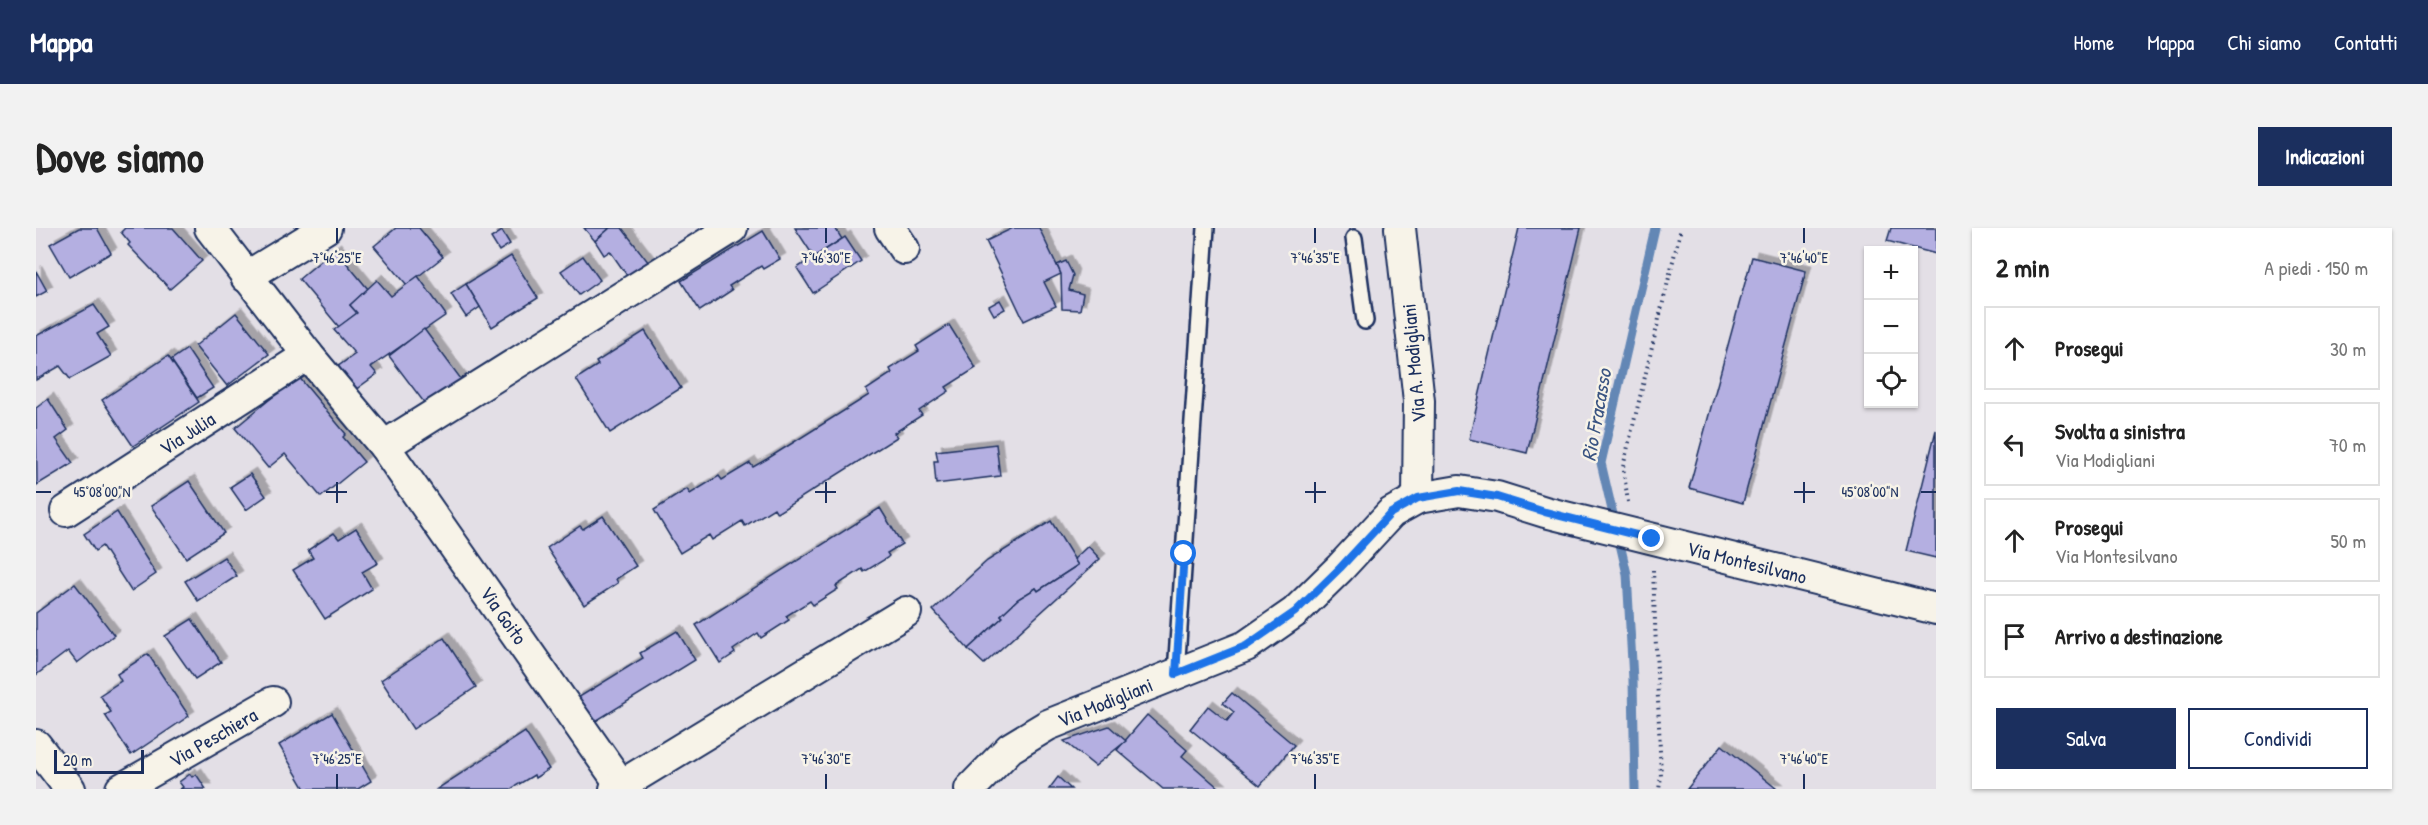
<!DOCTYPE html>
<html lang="it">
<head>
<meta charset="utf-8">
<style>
	:root { --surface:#fff; --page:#f2f2f2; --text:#222; --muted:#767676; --line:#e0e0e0; --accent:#1b2f5e }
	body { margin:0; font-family:"Patrick Hand",sans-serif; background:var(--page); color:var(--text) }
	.controls { position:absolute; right:18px; top:18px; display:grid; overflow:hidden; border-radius:0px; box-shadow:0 2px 4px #0004 }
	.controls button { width:54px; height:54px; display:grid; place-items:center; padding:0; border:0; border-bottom:2px solid var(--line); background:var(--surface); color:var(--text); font:30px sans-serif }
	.scale { position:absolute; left:18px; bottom:15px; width:90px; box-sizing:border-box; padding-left:6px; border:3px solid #1b2f5e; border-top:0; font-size:16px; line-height:21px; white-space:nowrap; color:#1b2f5e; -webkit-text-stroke:4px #f7f3e8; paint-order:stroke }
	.stop { position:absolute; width:18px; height:18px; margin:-14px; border:4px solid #1a73e8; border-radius:50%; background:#fff }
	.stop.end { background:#1a73e8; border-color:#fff; box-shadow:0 2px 6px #0008 }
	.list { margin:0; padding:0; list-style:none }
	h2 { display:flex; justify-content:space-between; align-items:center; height:78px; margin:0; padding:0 24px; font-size:26px }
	h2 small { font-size:20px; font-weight:400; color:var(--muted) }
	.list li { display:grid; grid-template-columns:39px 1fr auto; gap:18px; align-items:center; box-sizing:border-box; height:84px; margin:0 12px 12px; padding:0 12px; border:2px solid var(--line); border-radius:0px }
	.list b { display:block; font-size:22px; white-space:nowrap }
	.list p { margin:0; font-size:20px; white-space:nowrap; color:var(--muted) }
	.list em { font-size:20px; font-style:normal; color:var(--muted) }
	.actions { display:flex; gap:12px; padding:18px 24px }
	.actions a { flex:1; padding:14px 0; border:2px solid var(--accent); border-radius:0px; text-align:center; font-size:21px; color:var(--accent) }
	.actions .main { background:var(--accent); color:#fff }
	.icon { flex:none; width:33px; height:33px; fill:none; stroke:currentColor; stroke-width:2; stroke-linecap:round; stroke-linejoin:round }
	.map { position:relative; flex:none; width:1900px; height:561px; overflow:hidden; border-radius:0px }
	header { display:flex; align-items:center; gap:36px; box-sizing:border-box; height:84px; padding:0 30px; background:var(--accent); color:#fff }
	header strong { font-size:28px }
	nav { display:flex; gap:33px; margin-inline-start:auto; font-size:21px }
	.intro { display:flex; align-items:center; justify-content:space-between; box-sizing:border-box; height:144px; padding:0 36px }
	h1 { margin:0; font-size:42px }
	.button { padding:15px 27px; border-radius:0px; background:var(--accent); color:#fff; font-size:21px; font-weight:700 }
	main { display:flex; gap:36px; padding:0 36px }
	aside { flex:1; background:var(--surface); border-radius:0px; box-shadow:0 2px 4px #0004 }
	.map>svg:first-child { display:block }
</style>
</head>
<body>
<header>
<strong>Mappa</strong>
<nav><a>Home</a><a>Mappa</a><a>Chi siamo</a><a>Contatti</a></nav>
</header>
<div class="intro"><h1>Dove siamo</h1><a class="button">Indicazioni</a></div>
<main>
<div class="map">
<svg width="1900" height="561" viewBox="0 0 1900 561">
	<defs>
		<filter id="shadow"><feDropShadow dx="5.5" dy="-5.5" stdDeviation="0" flood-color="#0004"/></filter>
	</defs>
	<rect width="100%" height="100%" fill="#e3dfe6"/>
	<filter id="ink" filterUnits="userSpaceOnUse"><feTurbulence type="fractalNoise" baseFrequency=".0167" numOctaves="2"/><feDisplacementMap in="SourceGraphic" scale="12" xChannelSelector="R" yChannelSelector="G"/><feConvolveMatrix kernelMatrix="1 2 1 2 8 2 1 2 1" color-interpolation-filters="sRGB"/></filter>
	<g filter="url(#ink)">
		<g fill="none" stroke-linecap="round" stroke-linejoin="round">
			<polyline stroke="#6487b5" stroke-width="9" points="1599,561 1597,452 1591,346 1565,235 1619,0"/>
		</g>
		<g fill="#b4afe1" stroke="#1b2f5e" stroke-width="1.5" filter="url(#shadow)">
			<polygon points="43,0 61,0 75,25 33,49 14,16"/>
			<polygon points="89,0 137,0 166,33 134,61 92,17 94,15 85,4"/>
			<polygon points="360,0 383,0 407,29 371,57 338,18"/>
			<polygon points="548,0 574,0 559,13"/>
			<polygon points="574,0 586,0 613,35 592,49 574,23 568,27 559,13"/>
			<polygon points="759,0 799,0 806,11 778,29"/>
			<polygon points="977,0 1003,0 1025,46 1008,54 1020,78 988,93 950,13"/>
			<polygon points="1483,0 1545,0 1491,225 1433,211"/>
			<polygon points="1855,0 1900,0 1900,26 1851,13"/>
			<polygon points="466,3 474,16 463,23 455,10"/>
			<polygon points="727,3 744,31 727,41 725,38 693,58 696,62 664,83 645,53"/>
			<polygon points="809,9 825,33 777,65 761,40"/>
			<polygon points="299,21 332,61 314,77 321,85 303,99 263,51"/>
			<polygon points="475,28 502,70 456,99 430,56"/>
			<polygon points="547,28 564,52 543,67 525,43"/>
			<polygon points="1716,29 1770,43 1707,275 1653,260"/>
			<polygon points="1030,33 1037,47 1033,62 1047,66 1044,82 1026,81 1025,46 1021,37"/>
			<polygon points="0,43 11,63 0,69"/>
			<polygon points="382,48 410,87 335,139 341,146 319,162 301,139 319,126 298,102 321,85 314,77 341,52 355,68"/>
			<polygon points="430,56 444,79 430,89 415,66"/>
			<polygon points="964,72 969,81 958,87 953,78"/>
			<polygon points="58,77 73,99 61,106 75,128 34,151 24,138 0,152 0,108"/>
			<polygon points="200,85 233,126 191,158 159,118"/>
			<polygon points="913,97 940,140 910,159 913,163 883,183 886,187 858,205 861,209 741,285 738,280 709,298 706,293 676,312 673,307 644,325 618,282 651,261 654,266 683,248 686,252 714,235 717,239 731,231 833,167 830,162 856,145 854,141 883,123 880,118"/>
			<polygon points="388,101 425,151 390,177 353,128"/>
			<polygon points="609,103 645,160 574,205 540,151 562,137 560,134"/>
			<polygon points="151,121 177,160 161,170 135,132"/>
			<polygon points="132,128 163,174 97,218 66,172"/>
			<polygon points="262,148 310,206 307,209 328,234 285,269 249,226 232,240 199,200"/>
			<polygon points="12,171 32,202 20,211 37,235 1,257 0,180"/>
			<polygon points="1900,202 1900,330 1870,323"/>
			<polygon points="960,216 964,248 900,256 898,233 902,233 900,223"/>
			<polygon points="214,246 230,268 210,282 194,259"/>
			<polygon points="153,253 188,305 150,330 115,278"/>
			<polygon points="844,280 866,316 851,325 853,328 851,330 828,344 826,341 800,358 802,361 777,377 774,373 750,388 753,392 725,410 722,405 697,422 699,425 684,435 660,397"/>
			<polygon points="81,284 120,346 95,363 66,318 59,323 48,306"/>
			<polygon points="567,288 600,338 580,351 582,355 548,377 511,320 544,298 547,301"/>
			<polygon points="1015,293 1042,337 1002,363 1000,360 982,371 965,387 967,389 932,421 897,382 951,333"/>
			<polygon points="320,300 342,335 326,344 336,361 289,391 257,342 277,330 272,322 298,305 303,311"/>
			<polygon points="1052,318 1064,331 948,436 932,421 967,389 965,387 982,371 1000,360 1002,363 1042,337 1038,331"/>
			<polygon points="188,329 201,348 162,373 149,353"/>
			<polygon points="39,356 78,407 41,435 32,423 0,447 0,385"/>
			<polygon points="156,391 185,434 159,451 129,408"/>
			<polygon points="641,403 659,432 555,496 540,471 607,430 604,425"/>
			<polygon points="408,410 440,459 377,501 345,452"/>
			<polygon points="112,426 153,488 95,527 69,487 75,484 64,467 85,453 81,446"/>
			<polygon points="1196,465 1258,517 1224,558 1154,501 1172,478 1191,493 1198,484 1187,475"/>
			<polygon points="296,485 335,553 322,561 269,561 243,517"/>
			<polygon points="1111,487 1151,522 1146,528 1184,561 1127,561 1081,522"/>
			<polygon points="1073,498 1090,513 1059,538 1028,513"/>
			<polygon points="489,504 513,541 499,550 498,547 475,561 401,561"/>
			<polygon points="1686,517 1741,561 1651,561"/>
			<polygon points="154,546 156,549 160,546 170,561 144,561 147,559 143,554"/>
			<polygon points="1022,549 1035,561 1013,561"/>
		</g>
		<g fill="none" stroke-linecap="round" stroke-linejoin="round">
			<g stroke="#1b2f5e" stroke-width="20">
				<g id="service">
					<polyline points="1318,10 1329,93"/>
					<polyline points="1140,445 1170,0"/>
				</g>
			</g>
			<g stroke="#1b2f5e" stroke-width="34">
				<g id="minor">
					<polyline points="174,0 272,127 348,218 585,557 591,561"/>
					<polyline points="854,0 868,21"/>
					<polyline points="1364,0 1383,173 1382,270"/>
					<polyline points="210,49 290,0"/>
					<polyline points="348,218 696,0"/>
					<polyline points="30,283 272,127"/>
					<polyline points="0,517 34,561"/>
					<polyline points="85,561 237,474"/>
					<polyline points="579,561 870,384"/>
					<polyline points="934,561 974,520 1012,497 1210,418 1259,384 1304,340 1355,285 1382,270 1423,263 1461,269 1509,284 1900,381"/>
				</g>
			</g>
			<g stroke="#1b2f5e" stroke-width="4" stroke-dasharray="1.5 4.5" stroke-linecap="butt">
				<polyline points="1592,274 1587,239 1645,0"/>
				<polyline points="1617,342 1625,549 1623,561"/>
			</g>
			<use href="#service" stroke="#f7f3e8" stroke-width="15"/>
			<use href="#minor" stroke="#f7f3e8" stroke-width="30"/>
		</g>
	</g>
	<g fill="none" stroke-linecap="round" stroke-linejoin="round" filter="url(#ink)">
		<polyline stroke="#1a73e8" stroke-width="8" points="1148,326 1140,446 1210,418 1259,384 1304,340 1355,285 1382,270 1423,263 1461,269 1509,284 1616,311"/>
	</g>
	<path fill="none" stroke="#1b2f5e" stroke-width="2" d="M301 0V15M790 0V15M1279 0V15M1768 0V15M301 254V275M790 254V275M1279 254V275M1768 254V275M0 264H15M290 264H311M779 264H800M1269 264H1290M1758 264H1779M1885 264H1900M301 546V561M790 546V561M1279 546V561M1768 546V561"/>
	<g text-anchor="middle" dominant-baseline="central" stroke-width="5" stroke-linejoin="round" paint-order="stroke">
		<g font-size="20" fill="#1b2f5e" stroke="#f7f3e8">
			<text transform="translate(1377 135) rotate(-95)">Via A. Modigliani</text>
			<text transform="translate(151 205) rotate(-33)">Via Julia</text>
			<text transform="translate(1711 334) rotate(14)">Via Montesilvano</text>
			<text transform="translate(468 387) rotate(55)">Via Goito</text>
			<text transform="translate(1069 474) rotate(-22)">Via Modigliani</text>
			<text transform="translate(177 509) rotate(-30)">Via Peschiera</text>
		</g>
		<g font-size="21" font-style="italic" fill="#3a5482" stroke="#f7f3e8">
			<text transform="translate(1560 187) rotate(-80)">Rio Fracasso</text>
		</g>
	</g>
	<g font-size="15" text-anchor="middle" fill="#1b2f5e" stroke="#f7f3e8" stroke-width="5" stroke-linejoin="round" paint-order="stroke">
		<text x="301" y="35">7°46'25"E</text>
		<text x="790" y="35">7°46'30"E</text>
		<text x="1279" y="35">7°46'35"E</text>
		<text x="1768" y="35">7°46'40"E</text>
		<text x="66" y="269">45°08'00"N</text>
		<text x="1834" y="269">45°08'00"N</text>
		<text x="301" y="536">7°46'25"E</text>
		<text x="790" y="536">7°46'30"E</text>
		<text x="1279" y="536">7°46'35"E</text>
		<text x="1768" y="536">7°46'40"E</text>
	</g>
</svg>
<div class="controls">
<button>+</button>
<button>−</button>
<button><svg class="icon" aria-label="locate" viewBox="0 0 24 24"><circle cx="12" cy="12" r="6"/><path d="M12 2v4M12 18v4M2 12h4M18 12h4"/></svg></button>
</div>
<div class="scale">20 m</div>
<div class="stop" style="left:1148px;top:326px"></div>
<div class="stop end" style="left:1616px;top:311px"></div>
</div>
<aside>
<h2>2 min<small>A piedi · 150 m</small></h2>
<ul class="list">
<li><svg class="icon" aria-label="ahead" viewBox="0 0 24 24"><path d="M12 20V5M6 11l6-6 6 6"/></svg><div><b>Prosegui</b></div><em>30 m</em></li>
<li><svg class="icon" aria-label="left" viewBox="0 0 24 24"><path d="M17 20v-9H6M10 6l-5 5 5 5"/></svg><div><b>Svolta a sinistra</b><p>Via Modigliani</p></div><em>70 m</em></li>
<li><svg class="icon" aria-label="ahead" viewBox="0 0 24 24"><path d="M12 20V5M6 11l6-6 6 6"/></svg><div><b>Prosegui</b><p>Via Montesilvano</p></div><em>50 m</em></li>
<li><svg class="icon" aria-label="arrive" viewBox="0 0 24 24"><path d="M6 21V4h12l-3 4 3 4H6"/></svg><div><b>Arrivo a destinazione</b></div></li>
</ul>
<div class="actions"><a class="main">Salva</a><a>Condividi</a></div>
</aside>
</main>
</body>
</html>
